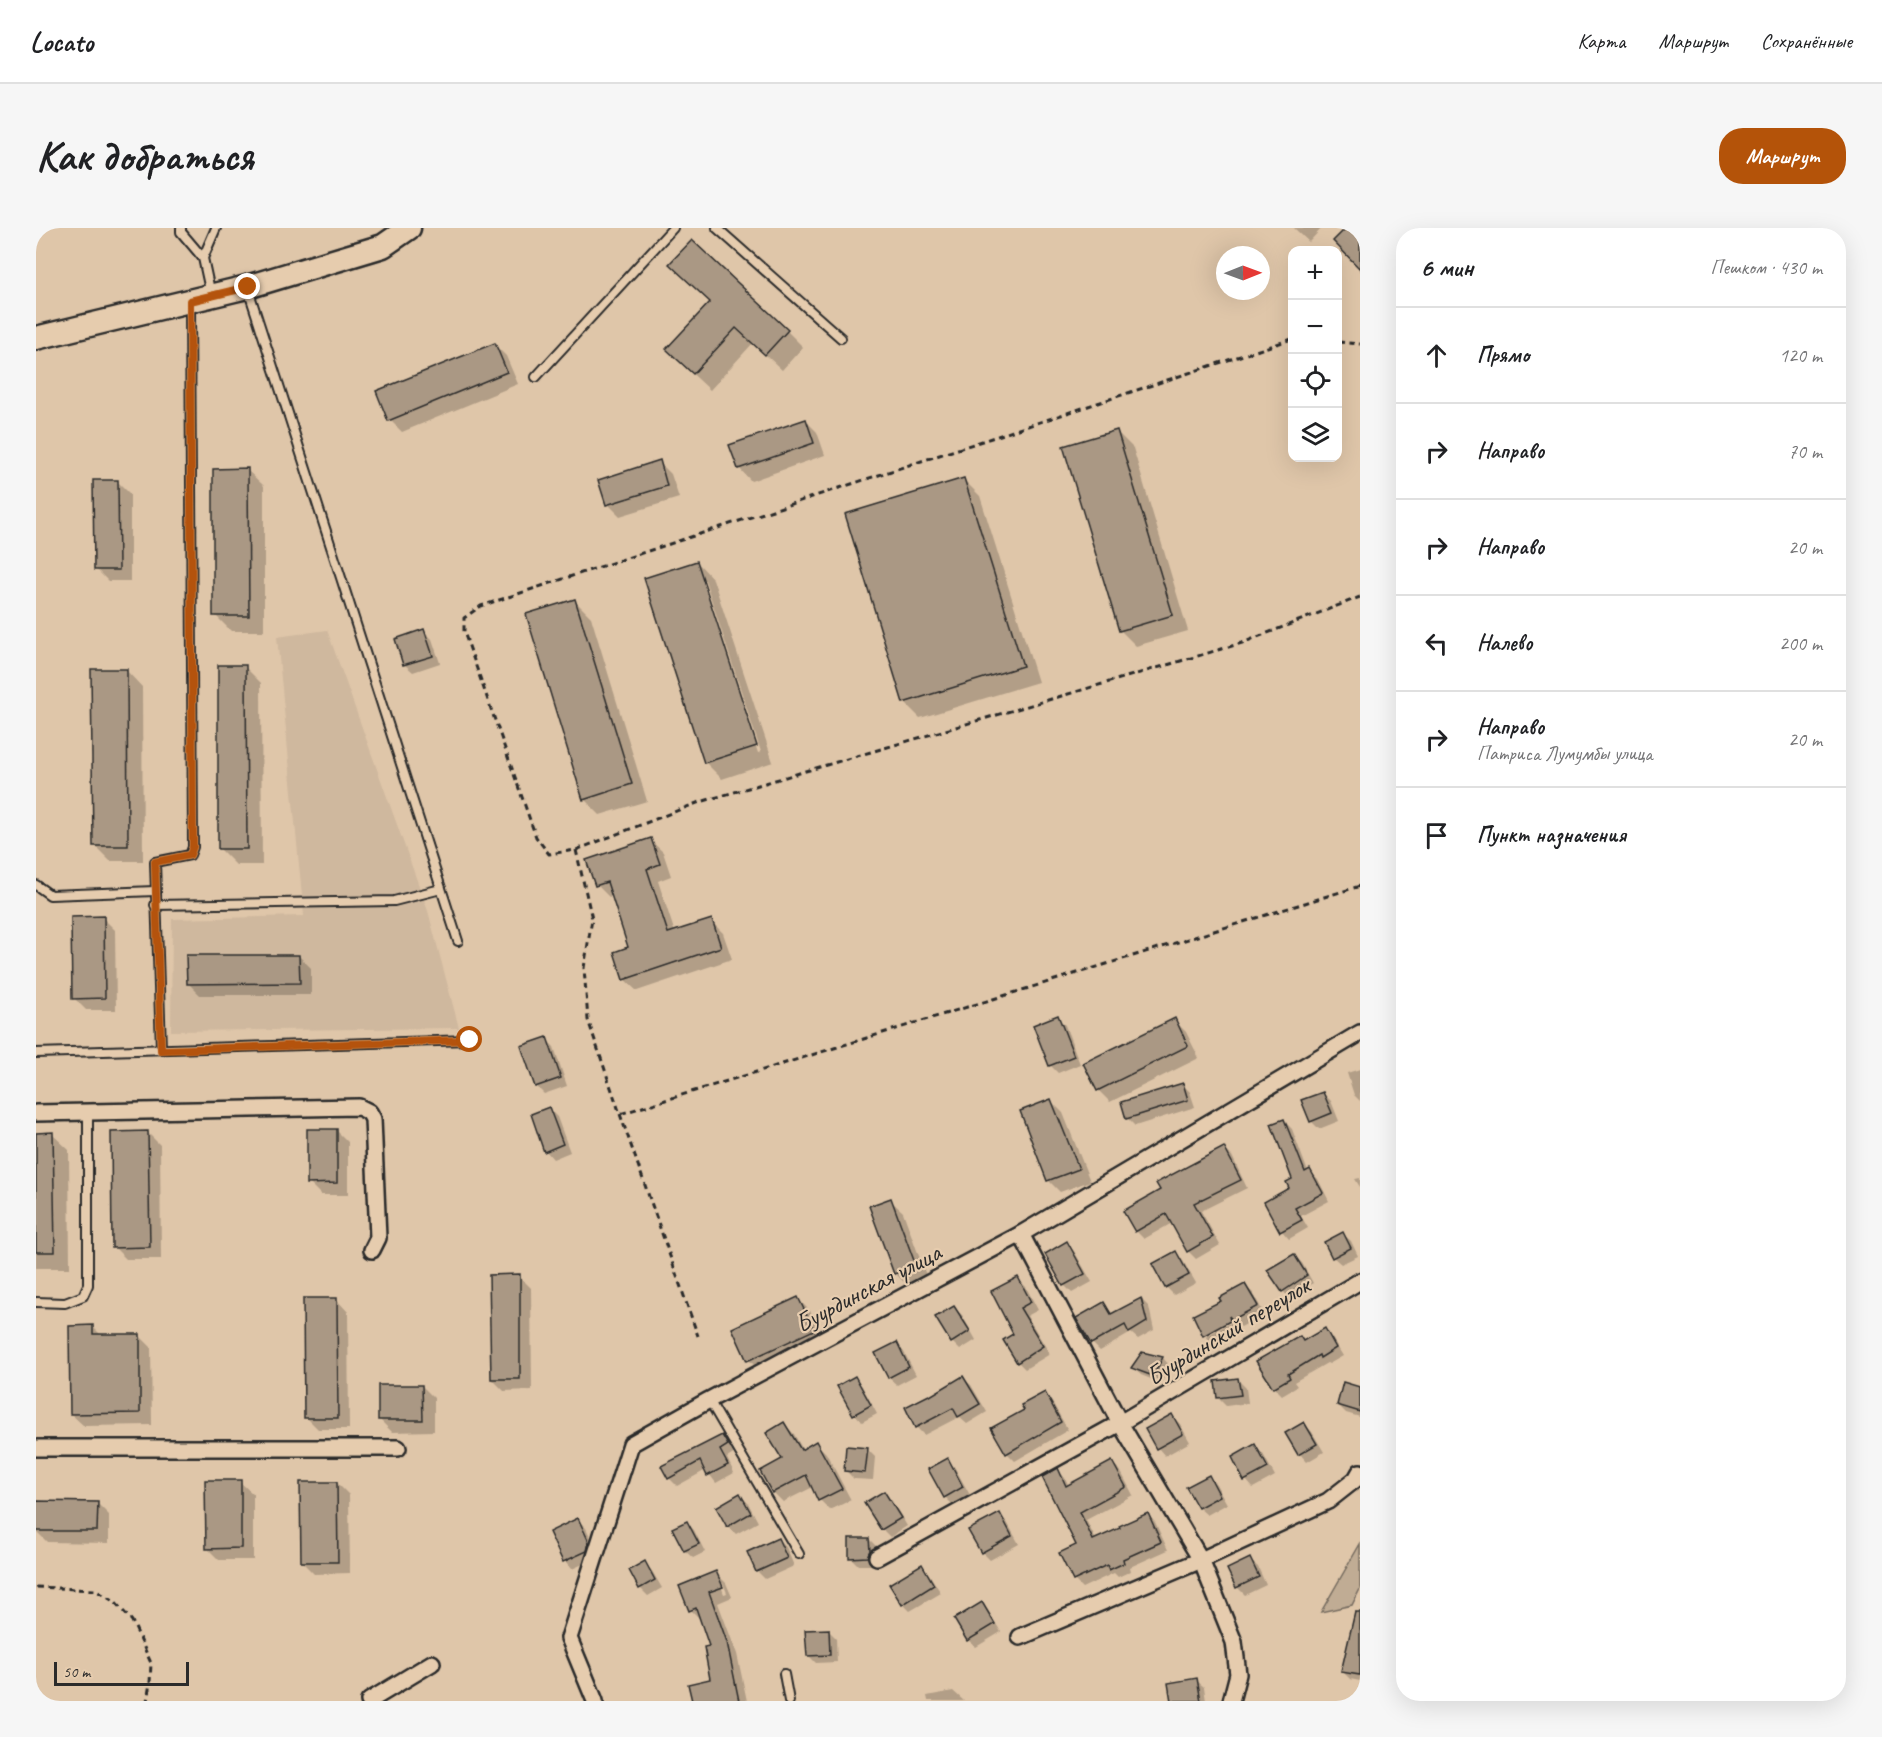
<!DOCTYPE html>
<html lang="ru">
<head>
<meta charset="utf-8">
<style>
	:root { --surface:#fff; --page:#f6f6f6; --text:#202124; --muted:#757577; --line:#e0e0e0; --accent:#b45309 }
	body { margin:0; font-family:Caveat,sans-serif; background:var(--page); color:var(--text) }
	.controls { position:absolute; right:18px; top:18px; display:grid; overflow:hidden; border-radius:12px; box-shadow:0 6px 24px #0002 }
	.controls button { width:54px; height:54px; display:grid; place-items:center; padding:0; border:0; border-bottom:2px solid var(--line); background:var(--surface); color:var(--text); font:30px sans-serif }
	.compass { position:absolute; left:1180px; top:18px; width:54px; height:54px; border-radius:50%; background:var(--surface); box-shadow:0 6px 24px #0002; rotate:89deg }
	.scale { position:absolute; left:18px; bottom:15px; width:135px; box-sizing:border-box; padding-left:6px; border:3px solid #2b2b2b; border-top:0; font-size:16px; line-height:21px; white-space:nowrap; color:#2b2b2b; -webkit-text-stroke:4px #e6ccae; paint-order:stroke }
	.stop { position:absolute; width:18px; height:18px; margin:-14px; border:4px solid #b45309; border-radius:50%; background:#fff }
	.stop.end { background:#b45309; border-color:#fff; box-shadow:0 2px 6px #0008 }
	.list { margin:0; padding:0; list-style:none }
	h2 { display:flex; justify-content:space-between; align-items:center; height:78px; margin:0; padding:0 24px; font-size:26px }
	h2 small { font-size:20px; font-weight:400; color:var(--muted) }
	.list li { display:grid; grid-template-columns:39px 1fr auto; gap:18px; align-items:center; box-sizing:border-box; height:96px; padding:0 24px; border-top:2px solid var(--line) }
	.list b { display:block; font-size:22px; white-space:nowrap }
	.list p { margin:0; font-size:20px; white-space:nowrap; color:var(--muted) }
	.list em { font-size:20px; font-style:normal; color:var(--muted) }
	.icon { flex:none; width:33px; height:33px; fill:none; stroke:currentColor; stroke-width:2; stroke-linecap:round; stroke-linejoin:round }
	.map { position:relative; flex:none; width:1324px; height:1473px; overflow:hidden; border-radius:24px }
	header { display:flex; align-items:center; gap:36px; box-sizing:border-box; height:84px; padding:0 30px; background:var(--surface); border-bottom:2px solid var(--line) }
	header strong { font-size:28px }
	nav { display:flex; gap:33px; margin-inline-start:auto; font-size:21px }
	.intro { display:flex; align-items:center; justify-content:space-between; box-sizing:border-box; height:144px; padding:0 36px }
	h1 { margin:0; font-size:42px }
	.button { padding:15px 27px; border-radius:24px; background:var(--accent); color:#fff; font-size:21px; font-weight:700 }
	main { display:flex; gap:36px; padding:0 36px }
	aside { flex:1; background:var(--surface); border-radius:24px; box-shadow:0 6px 24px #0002 }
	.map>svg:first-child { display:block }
</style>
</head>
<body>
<header>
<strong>Locato</strong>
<nav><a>Карта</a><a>Маршрут</a><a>Сохранённые</a></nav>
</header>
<div class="intro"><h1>Как добраться</h1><a class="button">Маршрут</a></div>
<main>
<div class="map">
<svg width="1324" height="1473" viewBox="0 0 1324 1473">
	<rect width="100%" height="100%" fill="#dfc6a9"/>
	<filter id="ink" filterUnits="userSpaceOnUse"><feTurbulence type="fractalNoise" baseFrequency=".0167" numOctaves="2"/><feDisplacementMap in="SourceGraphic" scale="12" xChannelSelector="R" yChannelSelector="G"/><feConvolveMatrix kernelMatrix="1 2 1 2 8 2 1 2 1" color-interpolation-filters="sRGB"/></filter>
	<g filter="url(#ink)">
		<polygon fill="#cfb89e" points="291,402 392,683 423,800 135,803 136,691 268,688 241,409"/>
		<polygon fill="#c0ac94" stroke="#766c60" stroke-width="1.5" points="1324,1316 1324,1361 1316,1377 1285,1384"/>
		<g fill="#0003" fill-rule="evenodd">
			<polygon points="1258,0 1286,0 1273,14"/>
			<polygon points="675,74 751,103 767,119 746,142 717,115 674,162 648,138"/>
			<polygon points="458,116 470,128 482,156 366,204 354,192"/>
			<polygon points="769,192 781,204 789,227 715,253 703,240"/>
			<polygon points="1081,204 1097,220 1152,403 1100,418 1084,402"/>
			<polygon points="623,234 635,246 643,270 584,288 572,276"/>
			<polygon points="211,242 228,258 228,403 195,403 179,387"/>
			<polygon points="928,252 944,268 1002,454 884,490 868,474"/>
			<polygon points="82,254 94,266 94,353 72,353 60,341"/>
			<path d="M661 334 677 351 737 534 686 551 669 534ZM666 352H669L725 524 722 525Z"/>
			<polygon points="539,373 555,389 611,573 564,587 548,571"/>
			<polygon points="388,403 396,411 404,435 377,444 369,437 361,412"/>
			<polygon points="209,439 225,455 226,637 200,637 184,621"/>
			<polygon points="90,442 106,459 107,633 74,633 58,617"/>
			<polygon points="614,612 627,624 635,648 622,653 639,705 675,693 687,705 696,731 601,763 588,751 594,720 577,668 573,669 561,657"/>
			<polygon points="67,690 79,702 80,782 50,782 38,770"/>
			<polygon points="263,728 275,740 275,767 164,767 152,755"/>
			<polygon points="1021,789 1029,797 1044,836 1022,845 1014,837"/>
			<polygon points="1138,792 1150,804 1163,830 1074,874 1062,862"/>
			<polygon points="510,811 518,819 531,858 508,866 500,858"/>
			<polygon points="1324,841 1324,873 1318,867 1311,845"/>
			<polygon points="1146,856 1154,864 1159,879 1099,898 1091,890"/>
			<polygon points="1287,865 1295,873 1303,893 1283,901 1275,893"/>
			<polygon points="1015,873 1027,885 1054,953 1024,964 1012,952"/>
			<polygon points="513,881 521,889 534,924 517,931 510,923"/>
			<polygon points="1248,893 1256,901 1272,944 1274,943 1282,951 1293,973 1265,988 1272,1000 1253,1011 1246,1003 1230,975 1255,961 1257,952"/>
			<polygon points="300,902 312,914 312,967 285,967 273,955"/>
			<polygon points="112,905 124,917 125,1031 90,1031 78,1019"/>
			<polygon points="0,906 16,906 33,922 34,1040 0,1040"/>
			<polygon points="1188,921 1196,928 1211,960 1165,983 1184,1017 1160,1031 1152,1023 1136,995 1108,1011 1100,1003 1089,983 1126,963"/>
			<polygon points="1324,950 1324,959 1319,951"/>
			<polygon points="854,972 867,984 891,1050 871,1057 859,1045"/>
			<polygon points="1307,1006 1315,1013 1322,1028 1305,1036 1297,1029"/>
			<polygon points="1030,1015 1038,1023 1056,1054 1036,1065 1028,1057"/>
			<polygon points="1140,1025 1147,1033 1160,1055 1138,1067 1130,1059"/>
			<polygon points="1258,1028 1266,1035 1277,1055 1254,1071 1247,1063"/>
			<polygon points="483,1048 495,1060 496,1162 468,1163 456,1151"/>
			<polygon points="982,1051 990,1059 1002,1082 991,1088 1014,1126 989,1141 982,1134 979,1106"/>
			<polygon points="1209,1058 1217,1065 1228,1086 1205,1099 1200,1094 1201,1101 1176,1115 1170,1108 1202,1091 1200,1089 1169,1105 1169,1108 1159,1088 1187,1074 1185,1071"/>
			<polygon points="300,1071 312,1084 313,1201 282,1201 270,1189"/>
			<polygon points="762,1071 774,1083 789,1114 725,1144 713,1132"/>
			<polygon points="1105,1071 1113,1079 1118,1102 1102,1111 1095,1105 1064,1123 1056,1115 1068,1076 1077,1087"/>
			<polygon points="918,1080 926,1087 940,1112 924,1122 916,1114"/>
			<polygon points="57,1099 65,1107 103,1107 115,1119 116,1197 48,1198 35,1186"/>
			<polygon points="1288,1102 1296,1110 1307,1128 1293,1136 1291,1135 1258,1154 1261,1158 1246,1167 1238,1159 1223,1133 1267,1114"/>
			<polygon points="860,1116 868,1124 880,1147 861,1157 853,1150 841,1126"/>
			<polygon points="1107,1125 1127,1130 1134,1138 1125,1155 1105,1147 1097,1140"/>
			<polygon points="818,1150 826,1158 841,1186 826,1194 819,1186 803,1159"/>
			<polygon points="927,1150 935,1157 951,1184 931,1196 923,1189 888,1207 880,1199 894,1170"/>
			<polygon points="1202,1152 1210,1160 1212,1175 1190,1178 1182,1170"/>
			<polygon points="1308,1156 1324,1160 1324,1189 1310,1185 1302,1177"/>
			<polygon points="386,1158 398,1170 398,1203 356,1204 344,1192"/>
			<polygon points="1008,1166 1016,1174 1032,1202 979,1233 971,1225 990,1182"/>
			<polygon points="1136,1188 1144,1196 1154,1214 1129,1228 1122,1220"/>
			<polygon points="748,1196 758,1206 767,1222 780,1215 790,1225 815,1272 794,1282 784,1272 777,1259 747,1274 737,1264 748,1232"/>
			<polygon points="1268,1196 1276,1204 1288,1224 1271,1234 1264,1226"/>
			<polygon points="686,1208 694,1216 699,1225 691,1230 698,1245 680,1255 670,1242 641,1258 633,1250"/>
			<polygon points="1219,1218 1227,1226 1239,1248 1217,1260 1210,1252"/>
			<polygon points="831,1221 839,1229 837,1252 818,1251 810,1243"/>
			<polygon points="911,1232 919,1240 934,1267 917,1277 909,1269"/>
			<polygon points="1076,1235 1084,1242 1097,1267 1050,1292 1060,1312 1087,1301 1111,1286 1119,1294 1132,1322 1094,1339 1095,1343 1082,1349 1078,1345 1046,1360 1038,1352 1042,1318 1022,1242 1029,1250 1033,1258"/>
			<polygon points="1173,1249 1180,1256 1191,1276 1171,1287 1163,1280 1152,1260"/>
			<polygon points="204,1254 217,1266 217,1332 183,1332 171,1320"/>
			<polygon points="301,1255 313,1267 314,1345 278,1346 266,1334"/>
			<polygon points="848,1265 856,1273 871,1298 854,1309 846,1301"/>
			<polygon points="704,1267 712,1275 722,1294 700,1306 692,1298 682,1280"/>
			<polygon points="0,1274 61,1275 73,1287 73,1315 11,1314 0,1303"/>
			<polygon points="963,1286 971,1294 983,1316 954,1332 946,1324"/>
			<polygon points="542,1292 550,1300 561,1323 558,1331 536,1341 529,1333"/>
			<polygon points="650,1294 658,1302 669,1324 657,1330 649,1323"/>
			<polygon points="742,1311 750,1319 758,1338 729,1351 721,1343"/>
			<polygon points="833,1311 841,1319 839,1337 822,1337 814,1329"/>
			<polygon points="1214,1332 1222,1339 1230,1357 1209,1367 1201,1359"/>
			<polygon points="609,1335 616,1343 626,1360 612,1368 604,1360"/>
			<polygon points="885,1338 893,1346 905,1365 874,1383 867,1376"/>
			<path d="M680 1345 690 1355 696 1369 682 1375 701 1426 711 1473H658L676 1453 675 1419 666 1393 655 1382ZM684 1355H687L691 1365 688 1366Z"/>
			<polygon points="946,1376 953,1384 965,1404 940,1419 932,1412"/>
			<polygon points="1317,1398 1324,1400 1324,1453 1314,1451 1306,1443"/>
			<polygon points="792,1402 800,1410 801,1434 780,1435 772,1427"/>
			<polygon points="1160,1452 1168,1459 1170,1473 1137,1473"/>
			<polygon points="917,1463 928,1473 892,1473 891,1468"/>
			<polygon points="1317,1470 1324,1471 1324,1473 1316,1473"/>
		</g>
		<g fill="#aa9884" stroke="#2b2b2b" stroke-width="1.5">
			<polygon points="1310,0 1324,0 1324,41 1297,13"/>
			<polygon points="656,12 752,102 729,127 700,100 657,146 630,121 674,74 633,36"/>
			<polygon points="459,115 471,144 352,193 340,163"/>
			<polygon points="770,191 778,215 702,241 693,217"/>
			<polygon points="1081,202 1137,387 1083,403 1027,218"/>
			<polygon points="624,232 631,258 570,277 562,252"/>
			<polygon points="212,240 213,388 177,388 177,241"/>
			<polygon points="928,250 987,438 867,475 809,286"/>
			<polygon points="57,252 82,252 83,342 58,342"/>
			<polygon points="661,333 721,518 668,535 608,350"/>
			<polygon points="539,371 596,556 547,572 490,386"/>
			<polygon points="388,401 397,428 367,437 359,411"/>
			<polygon points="182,437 210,437 211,621 182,621"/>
			<polygon points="55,441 91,441 92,618 57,618"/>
			<polygon points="615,610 624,636 611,641 632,705 676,691 685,719 587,752 578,724 592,719 571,654 559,658 550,632"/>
			<polygon points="68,688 69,770 36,771 35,689"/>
			<polygon points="150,727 263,727 264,755 151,756"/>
			<polygon points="1022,787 1038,828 1013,838 997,797"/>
			<polygon points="1139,790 1152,818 1061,863 1047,835"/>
			<polygon points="511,809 525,850 499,859 485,818"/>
			<polygon points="1147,855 1152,872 1090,891 1085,874"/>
			<polygon points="1287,864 1296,885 1274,894 1265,872"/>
			<polygon points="1015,871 1043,941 1011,953 984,883"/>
			<polygon points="513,879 527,916 508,924 495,886"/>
			<polygon points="1248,891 1269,944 1274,941 1287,965 1259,980 1266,992 1244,1004 1228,974 1253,960 1250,954 1256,951 1235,896"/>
			<polygon points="271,901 301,901 301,955 271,956"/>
			<polygon points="112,903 114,1019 76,1020 75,904"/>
			<polygon points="17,904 19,1024 0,1024 0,905"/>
			<polygon points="1188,919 1205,952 1158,975 1177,1009 1151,1024 1130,986 1099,1004 1087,983 1124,962 1120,955"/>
			<polygon points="855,970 880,1038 858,1046 833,978"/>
			<polygon points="1307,1004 1315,1020 1296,1030 1288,1014"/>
			<polygon points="1031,1013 1049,1046 1027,1058 1009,1026"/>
			<polygon points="1140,1023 1153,1047 1129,1060 1116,1036"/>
			<polygon points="1258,1026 1271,1047 1246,1064 1231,1042"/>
			<polygon points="484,1046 484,1151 455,1151 453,1047"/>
			<polygon points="982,1049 995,1074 984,1080 1007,1118 981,1135 967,1112 977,1106 955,1063"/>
			<polygon points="1209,1056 1222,1078 1196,1092 1193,1088 1194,1093 1167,1108 1157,1087 1185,1073 1183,1070"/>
			<polygon points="762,1069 778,1102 711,1133 696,1100"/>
			<polygon points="267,1070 301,1070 302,1190 268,1190"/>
			<polygon points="1105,1070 1111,1094 1093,1105 1089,1097 1055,1116 1040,1090 1068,1074 1075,1086"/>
			<polygon points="918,1078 934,1103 915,1115 899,1089"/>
			<polygon points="57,1097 57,1106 104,1106 104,1185 34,1186 33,1098"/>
			<polygon points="1289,1100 1300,1120 1284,1130 1283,1127 1252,1146 1254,1150 1237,1160 1220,1133 1264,1108 1267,1113"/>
			<polygon points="861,1114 873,1139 852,1150 839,1125"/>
			<polygon points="1106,1124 1127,1129 1117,1148 1095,1140"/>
			<polygon points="819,1148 835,1177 817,1187 801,1158"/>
			<polygon points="927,1148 944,1176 922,1189 917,1180 879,1200 869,1179 893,1167 894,1168"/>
			<polygon points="1202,1150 1205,1167 1181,1170 1179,1153"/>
			<polygon points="1307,1154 1324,1159 1324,1184 1301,1177"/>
			<polygon points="342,1157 386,1157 387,1192 342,1192"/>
			<polygon points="1009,1164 1025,1194 970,1226 955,1200 988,1182 985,1177"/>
			<polygon points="1136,1186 1147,1206 1120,1221 1109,1201"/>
			<polygon points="748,1194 765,1222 780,1213 806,1261 782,1273 770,1247 736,1265 724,1243 746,1231 730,1205"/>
			<polygon points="1268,1194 1281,1216 1262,1227 1249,1205"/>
			<polygon points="686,1207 692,1217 684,1222 692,1237 671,1248 664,1233 632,1251 625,1238"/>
			<polygon points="1219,1216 1232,1240 1208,1253 1196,1229"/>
			<polygon points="810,1218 832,1220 829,1245 808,1243"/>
			<polygon points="912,1230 927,1259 908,1270 892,1241"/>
			<polygon points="1076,1233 1090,1259 1044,1284 1057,1312 1084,1300 1083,1298 1112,1285 1125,1314 1087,1331 1088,1335 1073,1342 1071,1337 1037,1353 1023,1325 1040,1317 1006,1249 1022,1240 1030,1258"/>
			<polygon points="1173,1247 1184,1268 1162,1280 1150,1259"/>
			<polygon points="169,1252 205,1252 205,1320 170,1321"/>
			<polygon points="264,1254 301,1254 302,1334 265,1334"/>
			<polygon points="848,1263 865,1290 845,1302 828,1275"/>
			<polygon points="704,1265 715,1285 691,1299 680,1279"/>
			<polygon points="0,1273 62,1274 61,1303 0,1303"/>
			<polygon points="964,1285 976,1308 945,1325 932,1302"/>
			<polygon points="542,1290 553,1314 551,1323 527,1334 513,1304"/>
			<polygon points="651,1293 663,1316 648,1323 636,1300"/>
			<polygon points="742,1310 751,1330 720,1344 711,1324"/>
			<polygon points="813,1310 833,1310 834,1323 831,1329 813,1330"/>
			<polygon points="1214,1330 1223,1349 1200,1360 1191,1341"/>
			<polygon points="609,1333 619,1352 603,1361 593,1342"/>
			<polygon points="886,1336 898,1357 866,1377 853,1356"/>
			<polygon points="680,1343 687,1359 673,1364 691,1414 703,1473 656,1473 652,1456 674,1451 668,1419 673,1418 660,1380 653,1383 643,1358"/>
			<polygon points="946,1374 959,1396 931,1413 918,1391"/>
			<polygon points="1319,1384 1324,1384 1324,1447 1305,1444"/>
			<polygon points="793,1401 794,1427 771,1428 769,1402"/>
			<polygon points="1161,1450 1165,1473 1135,1473 1132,1455"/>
		</g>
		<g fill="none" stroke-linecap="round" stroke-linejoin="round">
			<g stroke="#2b2b2b" stroke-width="12">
				<g id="lane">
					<polyline points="145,0 145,4 167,30"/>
					<polyline points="681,0 805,110"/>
					<polyline points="212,61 422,713"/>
					<polyline points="175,67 167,30 180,0"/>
					<polyline points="500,149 637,0"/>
					<polyline points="0,657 14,667 119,663"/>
					<polyline points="119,677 358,673 405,661"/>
					<polyline points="125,821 119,634 154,627 157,619 154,75"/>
					<polyline points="0,825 434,812"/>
					<polyline points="0,1074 29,1075 47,1068 52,1057 52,884"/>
					<polyline points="673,1172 763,1326"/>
					<polyline points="748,1446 753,1473"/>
				</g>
			</g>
			<g stroke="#2b2b2b" stroke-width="20">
				<g id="street">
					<polyline points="0,885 323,879 333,884 337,891 342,1010 336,1022"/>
					<polyline points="985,1006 1084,1195 1165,1332 1198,1414 1202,1446 1195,1473"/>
					<polyline points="0,1220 362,1220"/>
					<polyline points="841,1329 1084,1195 1324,1053"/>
					<polyline points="984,1409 1165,1332 1292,1273 1320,1251 1324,1244"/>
					<polyline points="333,1473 396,1435"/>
					<polyline points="559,1473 533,1410 595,1216 673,1172 985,1006 1324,805"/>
				</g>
			</g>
			<g stroke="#2b2b2b" stroke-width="27">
				<polyline id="secondary" points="0,110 211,59 347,18 373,0"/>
			</g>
			<g stroke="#2b2b2b" stroke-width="3" stroke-dasharray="6 4.5" stroke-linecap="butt">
				<polyline points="1256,111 445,378 428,390 428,404 500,609 513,626 540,622 661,575 1206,415 1324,369"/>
				<polyline points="1302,114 1324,116"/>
				<polyline points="540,622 556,691 548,740 552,792 584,886 1324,658"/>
				<polyline points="584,886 662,1108"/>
				<polyline points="0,1359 59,1362 79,1374 96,1393 115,1435 114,1455 111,1473"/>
			</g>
			<use href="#lane" stroke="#e6ccae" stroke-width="8"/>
			<use href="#street" stroke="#e6ccae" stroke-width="15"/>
			<use href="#secondary" stroke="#e6ccae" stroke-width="22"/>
		</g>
	</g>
	<g fill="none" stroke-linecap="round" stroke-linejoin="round" filter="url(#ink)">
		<polyline stroke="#b45309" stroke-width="8" points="212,59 154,73 157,619 154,627 119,634 125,822 434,812"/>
	</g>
	<g text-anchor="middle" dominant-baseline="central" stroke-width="4.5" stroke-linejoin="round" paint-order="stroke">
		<g font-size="26" fill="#2b2b2b" stroke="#e6ccae">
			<text transform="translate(832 1060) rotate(-28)">Буурдинская улица</text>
			<text transform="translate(1192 1103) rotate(-31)">Буурдинский переулок</text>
		</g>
	</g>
</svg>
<div class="controls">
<button>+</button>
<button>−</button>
<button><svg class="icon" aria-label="locate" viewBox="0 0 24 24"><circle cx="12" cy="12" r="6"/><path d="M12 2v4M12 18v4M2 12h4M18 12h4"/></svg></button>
<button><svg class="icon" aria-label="layers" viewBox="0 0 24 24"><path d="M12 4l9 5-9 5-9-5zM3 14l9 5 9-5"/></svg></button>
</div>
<svg class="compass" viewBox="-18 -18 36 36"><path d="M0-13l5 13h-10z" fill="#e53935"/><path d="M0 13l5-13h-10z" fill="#757577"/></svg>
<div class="scale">50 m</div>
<div class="stop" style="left:434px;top:812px"></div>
<div class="stop end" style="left:212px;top:59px"></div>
</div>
<aside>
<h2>6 мин<small>Пешком · 430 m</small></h2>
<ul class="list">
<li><svg class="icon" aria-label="ahead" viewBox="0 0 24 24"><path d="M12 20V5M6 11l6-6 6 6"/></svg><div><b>Прямо</b></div><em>120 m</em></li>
<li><svg class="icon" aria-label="right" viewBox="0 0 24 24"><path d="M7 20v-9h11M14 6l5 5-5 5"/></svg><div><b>Направо</b></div><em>70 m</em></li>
<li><svg class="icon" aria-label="right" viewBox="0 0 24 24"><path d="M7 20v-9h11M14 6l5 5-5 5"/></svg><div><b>Направо</b></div><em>20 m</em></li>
<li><svg class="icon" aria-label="left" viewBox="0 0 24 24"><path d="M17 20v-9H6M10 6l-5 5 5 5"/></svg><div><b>Налево</b></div><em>200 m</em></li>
<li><svg class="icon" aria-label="right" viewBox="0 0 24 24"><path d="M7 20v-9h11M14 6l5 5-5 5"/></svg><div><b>Направо</b><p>Патриса Лумумбы улица</p></div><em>20 m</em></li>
<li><svg class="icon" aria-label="arrive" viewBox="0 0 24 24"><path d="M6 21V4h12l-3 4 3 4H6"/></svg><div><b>Пункт назначения</b></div></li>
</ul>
</aside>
</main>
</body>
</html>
